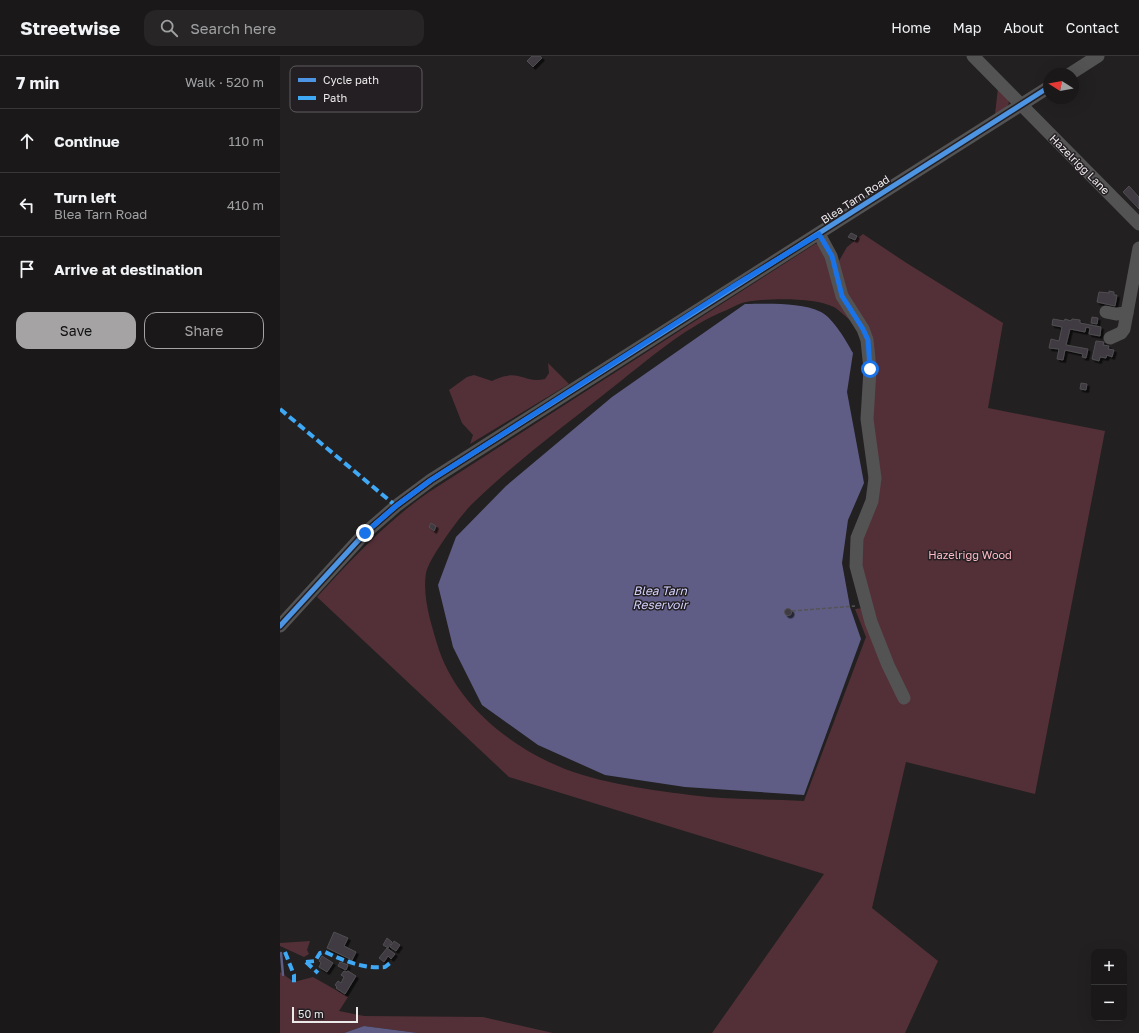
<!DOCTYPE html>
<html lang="en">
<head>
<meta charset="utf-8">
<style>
	:root { --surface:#1a1819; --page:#272526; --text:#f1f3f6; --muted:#9fa0a2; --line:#383738; --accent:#a5a3a4 }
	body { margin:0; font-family:"Golos Text",sans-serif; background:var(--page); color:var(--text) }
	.controls { position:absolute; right:12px; bottom:12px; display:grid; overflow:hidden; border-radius:8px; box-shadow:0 4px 16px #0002 }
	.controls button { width:36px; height:36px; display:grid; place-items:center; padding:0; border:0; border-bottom:1px solid var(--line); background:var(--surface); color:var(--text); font:20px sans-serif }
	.compass { position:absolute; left:763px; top:12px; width:36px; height:36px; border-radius:50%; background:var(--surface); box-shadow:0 4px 16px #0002; rotate:281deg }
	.scale { position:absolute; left:12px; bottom:10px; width:66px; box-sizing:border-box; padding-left:4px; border:2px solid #ece9eb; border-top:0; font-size:11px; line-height:14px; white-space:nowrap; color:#ece9eb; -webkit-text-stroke:3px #231f22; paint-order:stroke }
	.stop { position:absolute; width:12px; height:12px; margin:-9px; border:3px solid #1a73e8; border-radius:50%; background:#fff }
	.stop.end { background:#1a73e8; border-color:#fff; box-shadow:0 1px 4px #0008 }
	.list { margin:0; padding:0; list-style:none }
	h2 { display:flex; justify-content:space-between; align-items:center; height:52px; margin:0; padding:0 16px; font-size:17px }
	h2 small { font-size:13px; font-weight:400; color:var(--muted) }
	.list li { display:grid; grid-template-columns:26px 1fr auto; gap:12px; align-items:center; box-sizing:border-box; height:64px; padding:0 16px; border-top:1px solid var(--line) }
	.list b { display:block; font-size:15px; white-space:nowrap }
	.list p { margin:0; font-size:13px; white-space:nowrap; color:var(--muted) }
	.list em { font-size:13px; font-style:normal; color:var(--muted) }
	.actions { display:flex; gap:8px; padding:12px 16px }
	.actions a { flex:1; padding:9px 0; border:1px solid var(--accent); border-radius:12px; text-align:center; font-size:14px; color:var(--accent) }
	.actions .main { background:var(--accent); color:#111 }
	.icon { flex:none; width:22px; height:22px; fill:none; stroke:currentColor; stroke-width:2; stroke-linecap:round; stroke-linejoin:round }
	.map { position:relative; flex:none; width:859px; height:977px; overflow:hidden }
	header { display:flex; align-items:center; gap:24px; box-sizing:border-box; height:56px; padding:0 20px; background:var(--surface); border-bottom:1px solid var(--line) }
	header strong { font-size:19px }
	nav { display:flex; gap:22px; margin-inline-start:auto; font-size:14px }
	.search { width:280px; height:36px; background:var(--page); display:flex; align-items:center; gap:10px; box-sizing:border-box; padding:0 14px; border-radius:12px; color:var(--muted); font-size:15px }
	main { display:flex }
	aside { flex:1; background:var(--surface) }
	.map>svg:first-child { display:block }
</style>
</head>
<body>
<header>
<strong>Streetwise</strong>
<div class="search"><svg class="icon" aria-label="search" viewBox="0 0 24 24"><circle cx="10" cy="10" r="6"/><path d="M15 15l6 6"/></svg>Search here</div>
<nav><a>Home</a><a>Map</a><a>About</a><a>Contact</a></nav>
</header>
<main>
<aside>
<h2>7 min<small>Walk · 520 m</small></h2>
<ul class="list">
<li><svg class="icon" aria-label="ahead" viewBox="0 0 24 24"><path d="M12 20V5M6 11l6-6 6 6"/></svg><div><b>Continue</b></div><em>110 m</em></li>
<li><svg class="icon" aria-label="left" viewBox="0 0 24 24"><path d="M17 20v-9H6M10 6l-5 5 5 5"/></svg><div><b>Turn left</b><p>Blea Tarn Road</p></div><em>410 m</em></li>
<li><svg class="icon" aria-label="arrive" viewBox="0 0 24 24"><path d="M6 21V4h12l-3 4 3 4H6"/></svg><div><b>Arrive at destination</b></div></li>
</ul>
<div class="actions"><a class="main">Save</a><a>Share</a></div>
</aside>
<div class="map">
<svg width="859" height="977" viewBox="0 0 859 977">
	<defs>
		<filter id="shadow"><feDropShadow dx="2.5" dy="2.5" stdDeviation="0" flood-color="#0009"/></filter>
	</defs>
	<rect width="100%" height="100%" fill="#222021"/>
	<g fill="#533037">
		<path d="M718 32C732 47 734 48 715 58Z"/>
		<path d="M583 178 625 206 723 267 708 352 825 375 755 738 626 706 592 852 658 905 625 977H432L544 818 229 721 37 541C72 503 106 466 149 436L535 188H541L570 264C565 260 559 254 554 251 535 241 487 242 466 246 460 247 453 251 447 254 404 271 368 304 332 332 284 370 235 406 192 448 180 460 149 502 146 517 142 542 152 571 159 594 177 645 221 683 269 706 310 726 365 733 410 739 447 744 486 743 524 745L586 581 575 553 584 552 597 567 580 510 581 480 587 460 593 294 573 253 556 210 567 191Z"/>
		<path d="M268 307 289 328 190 388 193 379 182 367 169 334 187 321 194 319 212 325C239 311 243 328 265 323L269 317Z"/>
		<polygon points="30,885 27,894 29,898 24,901 0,890 0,887"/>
		<polygon points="0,916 14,926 33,921 68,941 59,955 84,960 203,961 273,977 138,977 84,970 64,977 0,977"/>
	</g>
	<g fill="#5f5d85">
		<path d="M465 248C488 248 520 246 541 256 554 263 566 285 573 297L567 336 584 427 568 464 562 507 570 551 581 583 524 739 405 731 325 719 258 689 202 649 173 591 158 529 176 481 226 430 332 341Z"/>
		<polygon points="84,970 138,977 64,977"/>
	</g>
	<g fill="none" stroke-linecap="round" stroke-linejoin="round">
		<polyline stroke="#5f5d85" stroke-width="2.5" points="1,897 3,919"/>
	</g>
	<g fill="#3f3a42" stroke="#504e4f" filter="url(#shadow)">
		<polygon points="252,0 260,0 262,2 253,11 247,5"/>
		<polygon points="849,130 859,141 859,153 843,136"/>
		<polygon points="571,177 577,180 575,184 568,181"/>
		<polygon points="829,235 834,236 834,239 837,239 835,250 817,246 819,236 829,237"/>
		<polygon points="812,261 818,262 817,268 811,267"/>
		<polygon points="773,263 784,265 785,263 791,265 792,263 800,264 800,267 821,271 820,280 809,278 810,272 806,271 805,276 790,273 786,289 808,293 806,302 802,301 803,298 785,294 783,304 777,303 779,293 769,292 771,283 779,285 782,271 772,269"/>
		<polygon points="816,285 824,286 823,289 829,290 828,293 834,294 832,301 827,299 826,302 820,301 819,305 812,303"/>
		<polygon points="801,327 807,328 806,334 800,333"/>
		<polygon points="151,467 156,470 154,475 149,471"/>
		<circle cx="508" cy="556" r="3.5"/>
		<polygon points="54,876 68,882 64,890 76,896 71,906 69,905 70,903 47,892"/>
		<polygon points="107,882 112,886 108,892 103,889"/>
		<polygon points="114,885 120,889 116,895 110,891"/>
		<polygon points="107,892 115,898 111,903 108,900 104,906 99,902"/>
		<polygon points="42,900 53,907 47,916 39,911 41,907 39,905"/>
		<polygon points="60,906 68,909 66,914 58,910"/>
		<polygon points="64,915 66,916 68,915 76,920 65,938 56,932 57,931 55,929 58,925 61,927 64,921 61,919"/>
	</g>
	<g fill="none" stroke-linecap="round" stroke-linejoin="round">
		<polyline stroke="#555455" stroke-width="1.5" stroke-dasharray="4 2" stroke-linecap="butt" points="512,555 575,550"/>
		<g stroke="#545354" stroke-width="13">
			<polyline points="693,0 859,168"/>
			<polyline points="790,18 818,0"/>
			<polyline points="539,178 551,200 562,240 583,273 587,284 590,313 587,363 595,422 592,445 577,482 576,510 591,566 608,609 624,642"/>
			<polyline points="826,256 836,258 847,257"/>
			<polyline points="830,282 841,277 844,273 859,192"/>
			<path d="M0 570 85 477 116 450 151 424C357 292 563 162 769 31"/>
		</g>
		<g stroke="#3fa9f5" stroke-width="4" stroke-dasharray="8 4" stroke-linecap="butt">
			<polyline points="0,353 116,450"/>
			<polyline points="5,896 14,919 14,929"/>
			<path d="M26 906 35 905 40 897 45 896C65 905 83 913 105 911L110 907"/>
			<polyline points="26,906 38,917"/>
		</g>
		<g stroke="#231f22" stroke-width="8">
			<path id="cycleway" d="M0 570 85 477 116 450 151 424C357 292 563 162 769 31"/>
		</g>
		<use href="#cycleway" stroke="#4d94e3" stroke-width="5"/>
	</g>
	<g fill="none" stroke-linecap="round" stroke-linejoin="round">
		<polyline stroke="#1a73e8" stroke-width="5" points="85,477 116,450 151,424 452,231 539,178 552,200 562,240 583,273 588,284 590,313"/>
	</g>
	<g text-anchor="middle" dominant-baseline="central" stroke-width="3" stroke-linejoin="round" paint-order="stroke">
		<g font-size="11" fill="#ece9eb" stroke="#231f22">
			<text transform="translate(800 108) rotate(45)">Hazelrigg Lane</text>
			<text transform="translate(575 143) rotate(-33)">Blea Tarn Road</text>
		</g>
		<g font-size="11" fill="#febac4" stroke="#231f22">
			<text x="690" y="498">Hazelrigg Wood</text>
		</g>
		<g font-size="12" font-style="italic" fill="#d4d3fe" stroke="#231f22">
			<text x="380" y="534">Blea Tarn<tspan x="380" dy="14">Reservoir</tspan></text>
		</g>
	</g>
	<rect x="10" y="10" width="132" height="46" rx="6" fill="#231f22" stroke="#5f5c5e" stroke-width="1"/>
	<rect x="18" y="22" width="18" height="4" fill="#4d94e3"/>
	<rect x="18" y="40" width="18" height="4" fill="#3fa9f5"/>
	<g font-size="11" fill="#ece9eb">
		<text x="43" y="28">Cycle path</text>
		<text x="43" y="46">Path</text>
	</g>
</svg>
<div class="controls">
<button>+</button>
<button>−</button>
</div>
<svg class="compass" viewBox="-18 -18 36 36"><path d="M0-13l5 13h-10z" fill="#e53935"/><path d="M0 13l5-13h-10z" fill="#9fa0a2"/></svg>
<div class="scale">50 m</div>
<div class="stop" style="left:590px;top:313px"></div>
<div class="stop end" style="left:85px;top:477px"></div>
</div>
</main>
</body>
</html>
